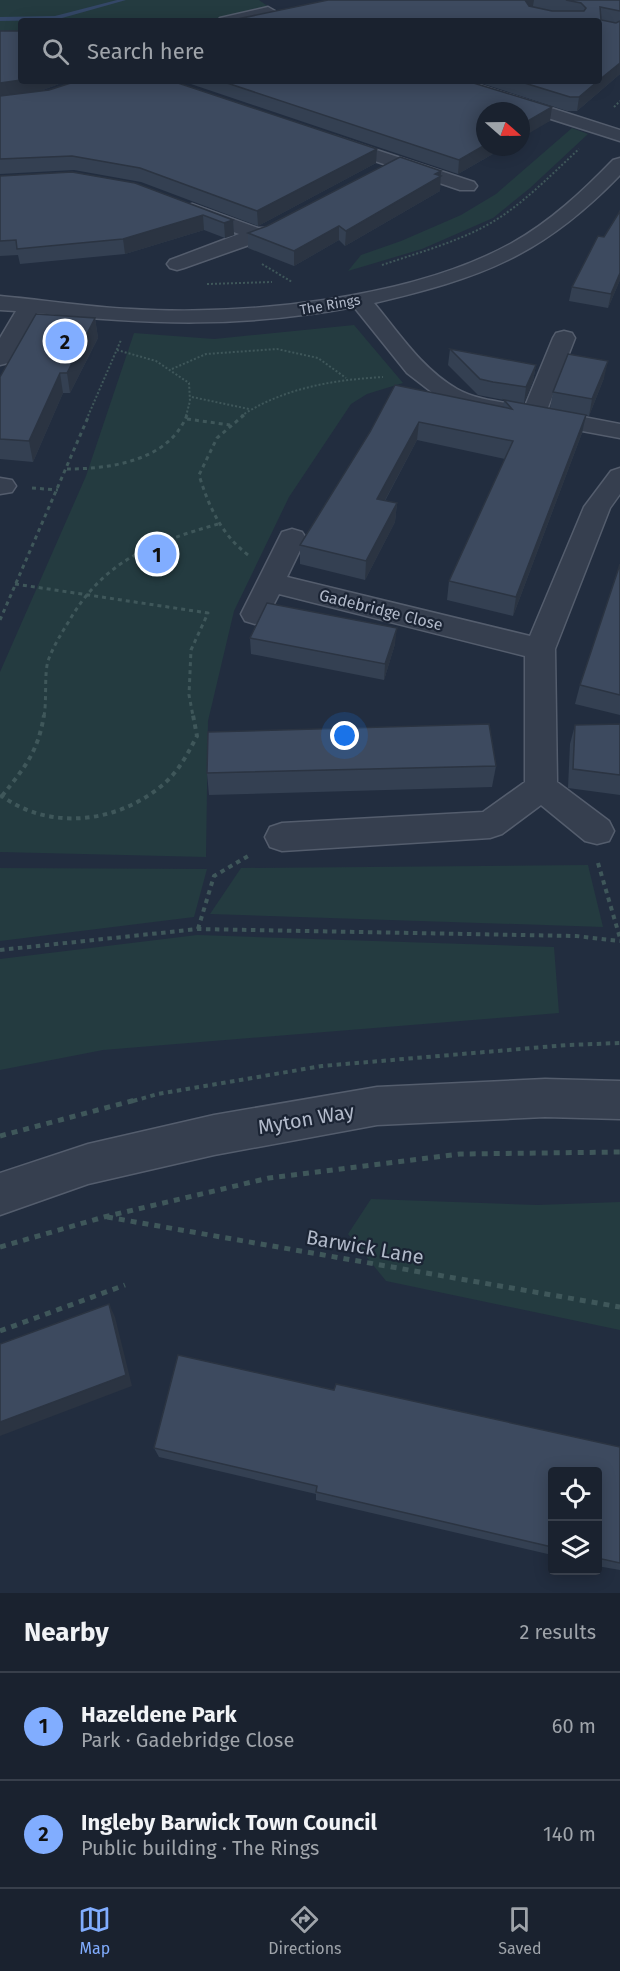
<!DOCTYPE html>
<html lang="en">
<head>
<meta charset="utf-8">
<style>
	:root { --surface:#1a222f; --page:#232a37; --text:#f1f3f6; --muted:#9fa4aa; --line:#383f4b; --accent:#81adff }
	body { margin:0; font-family:"Fira Sans",sans-serif; background:var(--page); color:var(--text) }
	.controls { position:absolute; right:18px; bottom:18px; display:grid; overflow:hidden; border-radius:6px; box-shadow:0 3px 15px #0003 }
	.controls button { width:54px; height:54px; display:grid; place-items:center; padding:0; border:0; border-bottom:2px solid var(--line); background:var(--surface); color:var(--text); font:30px sans-serif }
	.compass { position:absolute; left:476px; top:102px; width:54px; height:54px; border-radius:50%; background:var(--surface); box-shadow:0 3px 15px #0003; rotate:110deg }
	.you { position:absolute; left:345px; top:736px; width:21px; height:21px; margin:-15px; border:4px solid #fff; border-radius:50%; background:#1a73e8; box-shadow:0 0 0 9px #1a73e833 }
	.badge { display:grid; place-items:center; width:39px; height:39px; border-radius:50%; background:var(--accent); color:#111; font-size:20px; font-weight:700 }
	.pin { position:absolute; translate:-50% -50%; border:3px solid #fff; box-shadow:0 2px 6px #0006 }
	.list { margin:0; padding:0; list-style:none }
	h2 { display:flex; justify-content:space-between; align-items:center; height:78px; margin:0; padding:0 24px; font-size:26px }
	h2 small { font-size:20px; font-weight:400; color:var(--muted) }
	.list li { display:grid; grid-template-columns:39px 1fr auto; gap:18px; align-items:center; box-sizing:border-box; height:108px; padding:0 24px; border-top:2px solid var(--line) }
	.list b { display:block; font-size:22px; white-space:nowrap }
	.list p { margin:0; font-size:20px; white-space:nowrap; color:var(--muted) }
	.list em { font-size:20px; font-style:normal; color:var(--muted) }
	.icon { flex:none; width:33px; height:33px; fill:none; stroke:currentColor; stroke-width:2; stroke-linecap:round; stroke-linejoin:round }
	.map { position:relative; flex:none; width:620px; height:1593px; overflow:hidden }
	.search { position:absolute; background:var(--surface); box-shadow:0 3px 15px #0003; left:18px; right:18px; top:18px; height:66px; display:flex; align-items:center; gap:15px; box-sizing:border-box; padding:0 21px; border-radius:6px; color:var(--muted); font-size:22px }
	.sheet { height:294px; background:var(--surface) }
	nav { display:flex; justify-content:space-around; align-items:center; box-sizing:border-box; height:84px; border-top:2px solid var(--line); background:var(--surface); font-size:16px; color:var(--muted) }
	nav a { display:grid; justify-items:center; gap:3px }
	nav .on { color:var(--accent) }
	.map>svg:first-child { display:block }
</style>
</head>
<body>
<div class="map">
<svg width="620" height="1593" viewBox="0 0 620 1593">
	<rect width="100%" height="100%" fill="#222d3f"/>
	<g fill="#243b40">
		<polygon points="0,0 259,0 276,12 224,21 21,21 21,36 0,36"/>
		<polygon points="572,128 588,134 530,188 493,218 422,249 348,271 361,255 401,241 461,215 496,194"/>
		<polygon points="354,325 403,383 367,394 351,404 289,497 234,611 208,721 206,857 0,852 0,672 86,476 134,333 214,339"/>
		<polygon points="588,865 603,927 210,914 241,868"/>
		<polygon points="0,868 207,869 194,917 0,941"/>
		<polygon points="197,935 554,947 559,1013 103,1050 0,1070 0,959"/>
		<polygon points="371,1199 537,1205 620,1202 620,1330 386,1281 348,1234"/>
	</g>
	<g fill="none" stroke-linecap="round" stroke-linejoin="round">
		<polygon fill="#344767" fill-rule="evenodd" points="117,0 126,0 55,20 0,21 0,17 55,16"/>
		<g stroke="#545d6d" stroke-width="3">
			<g id="minor">
				<polygon points="268,7 275,11 273,14 245,21 217,21 220,18"/>
				<polygon points="442,81 467,81 620,130 620,141 444,85"/>
				<polygon points="334,136 474,182 477,186 474,190 460,190 328,145 325,141 328,137"/>
				<path d="M620 158V175C542 256 481 278 374 303 399 333 422 369 457 389 476 400 503 402 525 406L553 338 556 333 564 331 572 333 575 338 547 410 620 424V438L490 414 442 400 407 373 354 307C242 328 149 325 37 313L8 363 0 365V338L16 311 0 310V296C44 300 87 307 131 309 244 316 412 299 512 243 550 222 583 191 613 160Z"/>
				<polygon points="192,204 258,228 272,228 275,232 266,239 184,268 177,270 170,268 167,264 170,260 239,234 185,214 182,210 185,206"/>
				<polygon points="620,468 620,494 610,508 555,649 557,782 609,821 614,831 609,841 597,844 585,841 541,805 502,834 490,838 282,851 270,847 265,837 270,827 282,823 483,812 525,782 525,656 279,594 265,621 255,624 245,621 241,614 282,532 292,529 302,532 306,538 287,577 530,636 584,507 611,471"/>
				<polygon points="0,478 12,480 16,486 12,492 0,494"/>
				<polygon points="545,1079 620,1081 620,1119 545,1117 377,1125 214,1155 88,1184 0,1215 0,1173 88,1144 214,1115 377,1087"/>
			</g>
		</g>
		<g stroke="#3f575a" stroke-width="2" stroke-dasharray="2 2" stroke-linecap="butt">
			<polyline points="614,107 620,101"/>
			<polyline points="262,264 292,282"/>
			<path d="M382 265C423 251 466 240 502 216 530 197 554 172 579 149"/>
			<polyline points="207,284 272,282"/>
			<polyline points="117,350 156,361 189,383 190,401 186,416"/>
			<polyline points="172,369 206,354 277,349 318,358 346,378"/>
			<polyline points="192,397 249,409"/>
			<polyline points="88,416 121,340"/>
			<path d="M241 416C284 388 332 380 383 377"/>
		</g>
		<g stroke="#3f575a" stroke-width="3" stroke-dasharray="4 4" stroke-linecap="butt">
			<path d="M244 415 217 438 199 475C209 507 221 534 248 555"/>
			<polyline points="187,419 230,425"/>
			<path d="M67 469C110 469 169 461 187 415"/>
			<polyline points="32,488 58,490"/>
			<polyline points="15,584 208,613 191,650 189,695 193,716"/>
			<polyline points="0,620 89,415"/>
			<path d="M44 716C47 700 44 675 48 661 53 647 61 634 69 621 105 559 153 543 218 524"/>
		</g>
		<g stroke="#3f575a" stroke-width="4" stroke-dasharray="4.5 4.5" stroke-linecap="butt">
			<path d="M2 796C25 767 38 752 44 715"/>
			<path d="M0 797 2 796C52 833 125 822 169 779 181 767 189 751 197 736L193 715"/>
			<polyline points="598,863 620,938"/>
			<polyline points="198,929 214,876 250,855"/>
			<polyline points="0,950 198,929 576,936 620,941"/>
			<polyline points="133,1101 158,1094 322,1066 567,1045 620,1043"/>
		</g>
		<g stroke="#3f575a" stroke-width="5" stroke-dasharray="6 6" stroke-linecap="butt">
			<polyline points="0,1136 139,1099"/>
			<polyline points="107,1217 620,1307"/>
			<polyline points="0,1247 104,1217 269,1178 460,1154 620,1152"/>
			<polyline points="0,1331 125,1285"/>
		</g>
		<use href="#minor" fill="#363f4f" fill-rule="evenodd"/>
	</g>
	<g fill="#344052">
		<polygon points="328,0 620,0 620,74 577,111 567,111 474,81 599,81"/>
		<polygon points="0,31 21,81 67,81 40,91 377,149 376,163 258,226 141,182 74,170 0,174"/>
		<polygon points="182,81 467,81 550,121 485,147 505,147 458,174"/>
		<polygon points="441,171 440,191 345,246 339,240 294,266 248,248 248,233"/>
		<polygon points="0,176 233,220 234,235 225,238 204,230 125,254 20,264 18,255 0,256"/>
		<polygon points="604,237 620,280 608,308 569,301 572,287"/>
		<polygon points="95,318 98,338 70,393 63,393 33,462 0,459 0,377"/>
		<polygon points="450,349 536,365 533,381 524,403 550,408 553,392 604,378 589,416 586,415 582,433 513,616 447,600 449,581 505,459 417,440 385,501 397,503 395,522 365,580 300,564 300,545 370,432 503,407 504,400 478,395 448,365"/>
		<polygon points="620,564 620,715 575,704 580,685"/>
		<polygon points="250,638 395,644 384,680 251,654"/>
		<polygon points="620,724 620,795 568,788 570,744 575,725"/>
		<polygon points="496,766 492,787 209,795 207,773"/>
		<polygon points="334,1390 620,1447 620,1570 597,1566 597,1472 552,1472 552,1555 316,1500 316,1494 159,1457 154,1448"/>
	</g>
	<g fill="#2b3442">
		<polygon points="524,0 534,0 533,6 523,13"/>
		<polygon points="620,63 620,74 577,111 579,97"/>
		<polygon points="21,80 21,81 67,81 40,91 0,96 0,83"/>
		<polygon points="552,107 550,121 521,138 521,125"/>
		<polygon points="485,145 485,147 505,147 458,174 459,160"/>
		<polygon points="377,149 376,163 258,226 257,211"/>
		<polygon points="441,171 440,191 345,246 346,231"/>
		<polygon points="203,215 204,230 125,254 123,239"/>
		<polygon points="233,220 234,235 225,238 224,223"/>
		<polygon points="339,226 339,240 294,266 294,251"/>
		<polygon points="620,273 620,280 608,308 611,294"/>
		<polygon points="95,318 98,338 70,393 67,373"/>
		<polygon points="608,361 604,378 589,416 592,399"/>
		<polygon points="536,365 533,381 524,403 526,387"/>
		<polygon points="60,373 63,393 33,462 29,441"/>
		<polygon points="586,415 582,433 513,616 516,597"/>
		<polygon points="419,422 417,440 376,517 377,499"/>
		<polygon points="397,503 395,522 365,580 366,561"/>
		<polygon points="397,628 395,644 384,680 385,664"/>
		<polygon points="109,1304 115,1317 132,1386 0,1436 0,1422"/>
	</g>
	<g fill="#3d4a5f" stroke="#2b3442" stroke-width="1.5">
		<polygon points="328,0 525,0 529,6 552,11 584,11 586,8 581,3 566,0 620,0 620,11 600,7 601,20 616,23 620,21 620,63 599,80 599,21 228,21"/>
		<polygon points="0,31 21,31 21,80 0,83"/>
		<polygon points="77,81 172,81 377,149 257,211 140,168 72,156 0,159 0,96 49,90"/>
		<polygon points="221,81 467,81 552,107 521,125 521,111 485,111 485,145 459,160"/>
		<polygon points="518,81 598,81 579,97 570,97"/>
		<polygon points="400,157 441,171 435,174 441,176 346,231 339,226 294,251 248,233 267,226"/>
		<polygon points="72,172 135,183 233,220 224,223 203,215 123,239 17,249 16,240 0,241 0,176"/>
		<polygon points="620,211 620,273 611,294 572,287 598,236 604,237"/>
		<polygon points="36,314 95,318 67,373 60,373 29,441 0,439 0,377"/>
		<polygon points="450,349 536,365 526,387 493,382 480,379"/>
		<polygon points="568,354 608,361 592,399 553,392"/>
		<polygon points="395,385 512,409 504,400 586,415 516,597 449,581 513,441 419,422 377,499 397,503 366,561 300,545 370,432"/>
		<polygon points="620,564 620,695 580,685"/>
		<polygon points="267,603 397,628 385,664 250,638"/>
		<polygon points="489,724 496,766 207,773 208,732"/>
		<polygon points="620,724 620,775 573,769 575,725"/>
		<polygon points="109,1304 126,1375 0,1422 0,1344"/>
		<polygon points="178,1355 334,1390 336,1384 620,1447 620,1563 597,1558 597,1472 552,1472 552,1547 316,1492 317,1486 154,1448"/>
	</g>
	<g text-anchor="middle" dominant-baseline="central" stroke-width="4.5" stroke-linejoin="round" paint-order="stroke">
		<g font-size="14" fill="#b2baca" stroke="#1b2434">
			<text transform="translate(330 305) rotate(-10)">The Rings</text>
		</g>
		<g font-size="16" fill="#b2baca" stroke="#1b2434">
			<text transform="translate(381 610) rotate(14)">Gadebridge Close</text>
		</g>
		<g font-size="20" fill="#b2baca" stroke="#1b2434">
			<text transform="translate(306 1119) rotate(-10)">Myton Way</text>
			<text transform="translate(365 1247) rotate(10)">Barwick Lane</text>
		</g>
	</g>
</svg>
<div class="controls">
<button><svg class="icon" aria-label="locate" viewBox="0 0 24 24"><circle cx="12" cy="12" r="6"/><path d="M12 2v4M12 18v4M2 12h4M18 12h4"/></svg></button>
<button><svg class="icon" aria-label="layers" viewBox="0 0 24 24"><path d="M12 4l9 5-9 5-9-5zM3 14l9 5 9-5"/></svg></button>
</div>
<svg class="compass" viewBox="-18 -18 36 36"><path d="M0-13l5 13h-10z" fill="#e53935"/><path d="M0 13l5-13h-10z" fill="#9fa4aa"/></svg>
<div class="you"></div>
<div class="pin badge" style="left:157px;top:554px">1</div>
<div class="pin badge" style="left:65px;top:341px">2</div>
<div class="search"><svg class="icon" aria-label="search" viewBox="0 0 24 24"><circle cx="10" cy="10" r="6"/><path d="M15 15l6 6"/></svg>Search here</div>
</div>
<section class="sheet">
<h2>Nearby<small>2 results</small></h2>
<ul class="list">
<li><span class="badge">1</span><div><b>Hazeldene Park</b><p>Park · Gadebridge Close</p></div><em>60 m</em></li>
<li><span class="badge">2</span><div><b>Ingleby Barwick Town Council</b><p>Public building · The Rings</p></div><em>140 m</em></li>
</ul>
</section>
<nav>
<a class="on"><svg class="icon" aria-label="map" viewBox="0 0 24 24"><path d="M3 6l6-2 6 2 6-2v14l-6 2-6-2-6 2zM9 4v14M15 6v14"/></svg>Map</a>
<a><svg class="icon" aria-label="directions" viewBox="0 0 24 24"><path d="M12 3l9 9-9 9-9-9zM9 14v-3h6M13 9l2 2-2 2"/></svg>Directions</a>
<a><svg class="icon" aria-label="saved" viewBox="0 0 24 24"><path d="M7 4h10v16l-5-4-5 4z"/></svg>Saved</a>
</nav>
</body>
</html>
